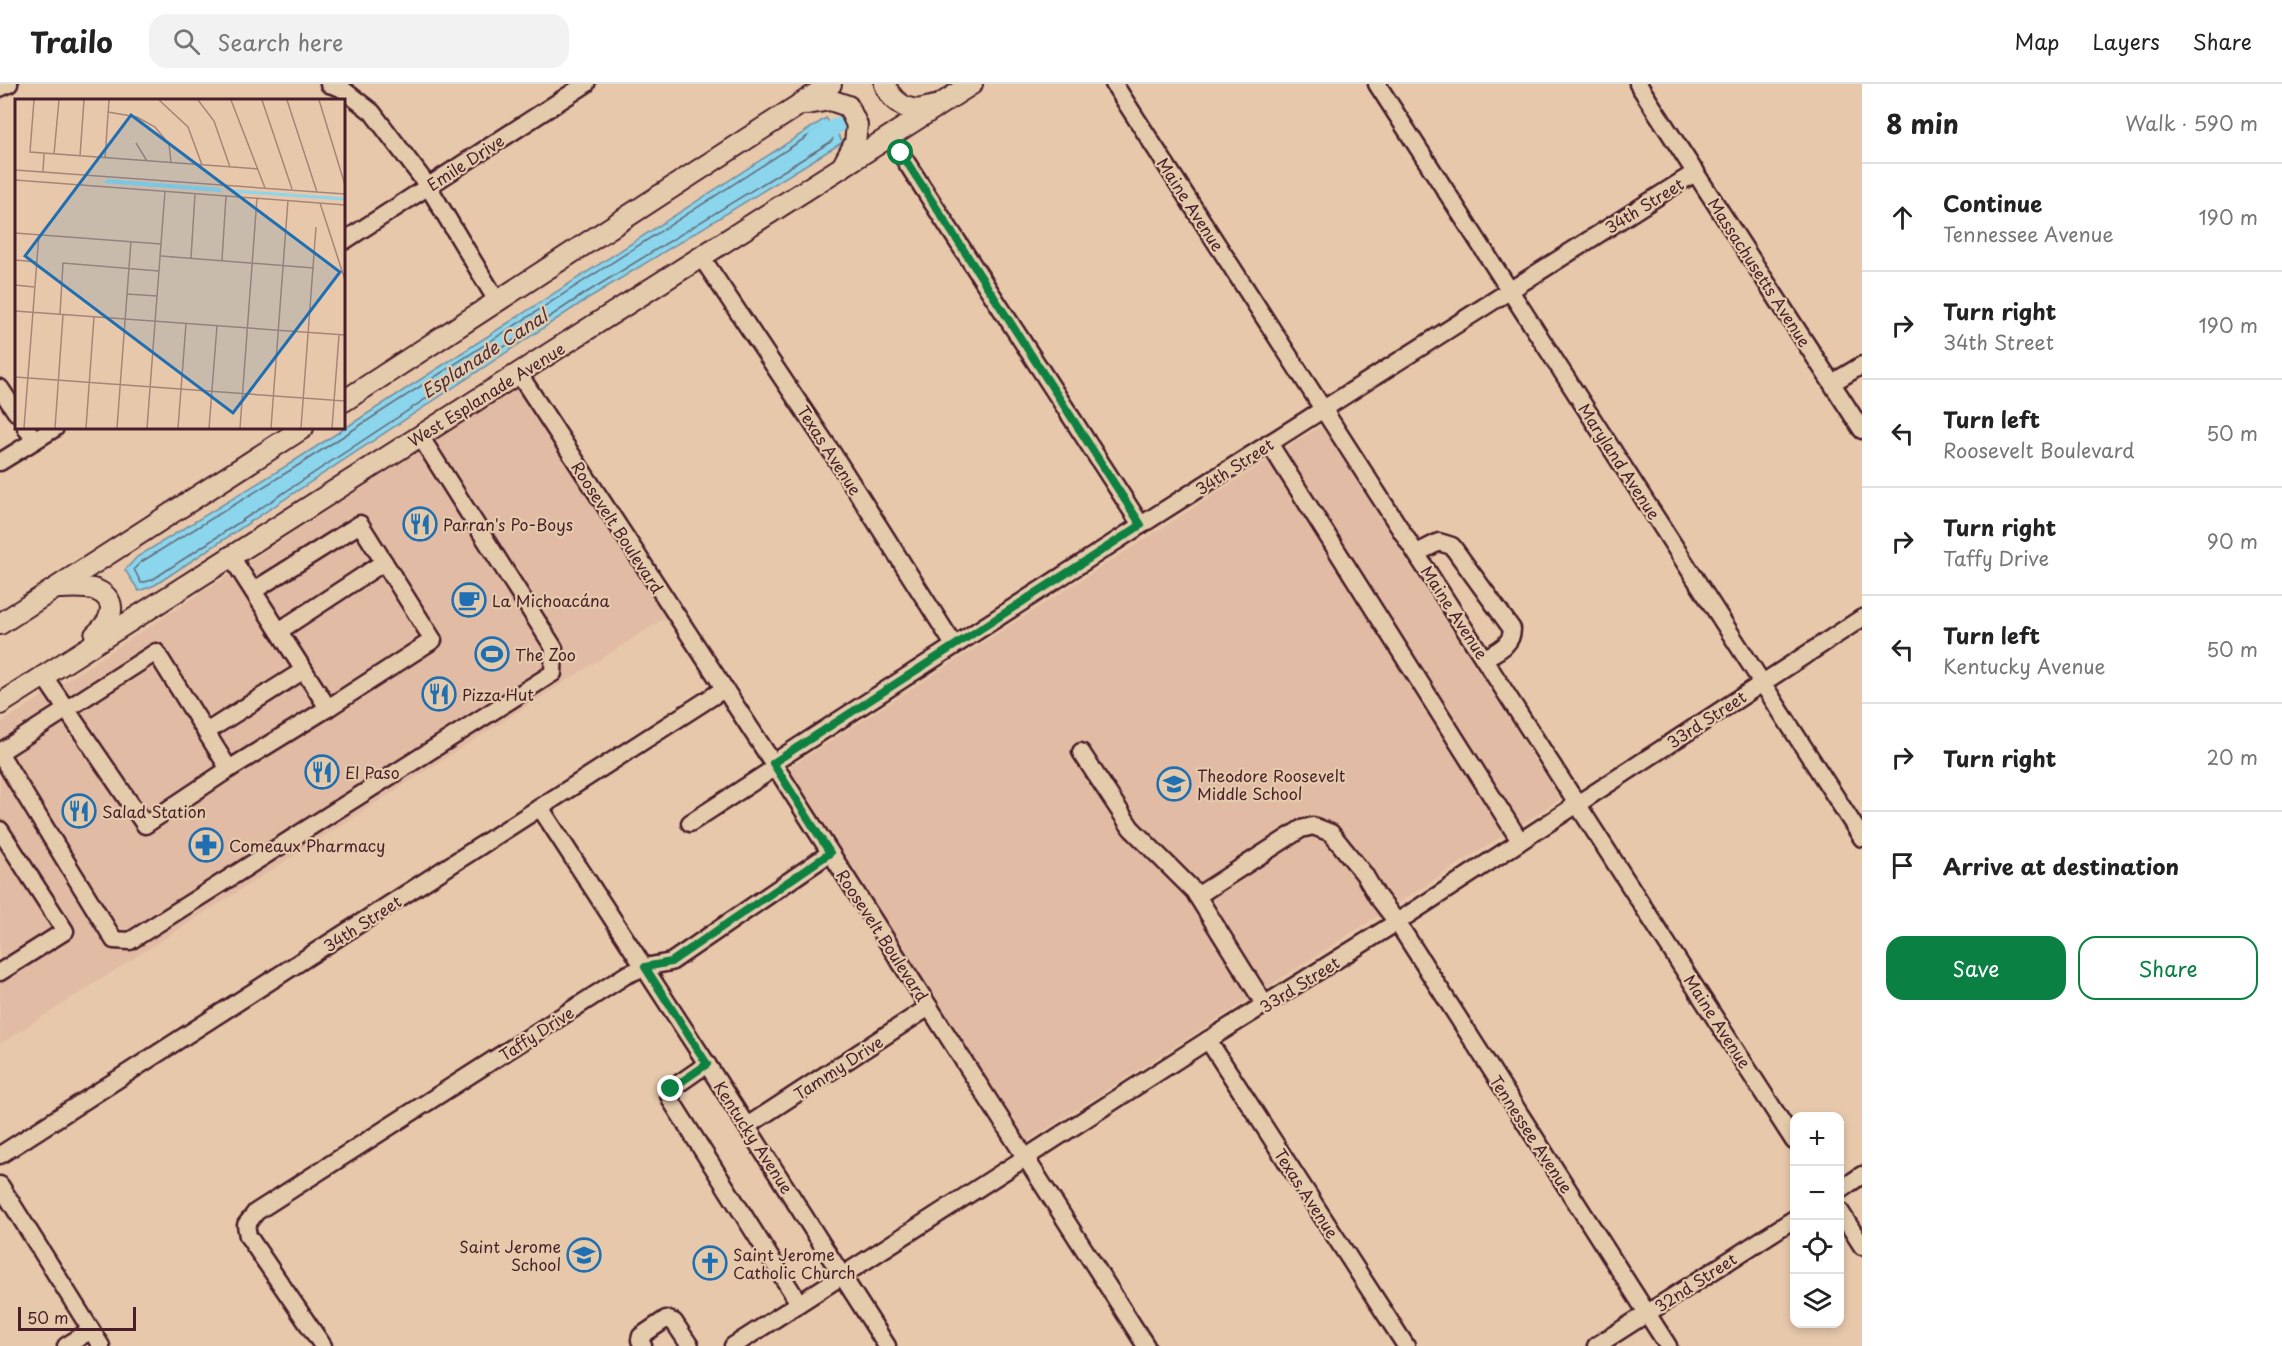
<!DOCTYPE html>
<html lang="en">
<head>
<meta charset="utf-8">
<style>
	:root { --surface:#fff; --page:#f2f2f2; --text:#222; --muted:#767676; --line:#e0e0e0; --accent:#0b8043 }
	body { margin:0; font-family:"Playpen Sans",sans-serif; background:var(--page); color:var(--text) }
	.controls { position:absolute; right:18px; bottom:18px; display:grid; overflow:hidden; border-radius:12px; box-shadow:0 3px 9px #0003 }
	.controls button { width:54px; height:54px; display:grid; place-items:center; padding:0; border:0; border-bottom:2px solid var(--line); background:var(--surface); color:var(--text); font:30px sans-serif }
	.scale { position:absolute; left:18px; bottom:15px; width:118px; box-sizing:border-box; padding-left:6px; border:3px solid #4a1f2b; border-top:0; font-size:16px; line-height:21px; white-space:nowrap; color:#4a1f2b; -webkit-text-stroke:4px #e4cbac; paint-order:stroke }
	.stop { position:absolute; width:18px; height:18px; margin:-14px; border:4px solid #0b8043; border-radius:50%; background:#fff }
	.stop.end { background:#0b8043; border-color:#fff; box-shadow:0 2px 6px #0008 }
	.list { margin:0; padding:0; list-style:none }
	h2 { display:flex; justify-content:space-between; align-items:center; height:78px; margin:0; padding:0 24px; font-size:26px }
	h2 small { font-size:20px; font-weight:400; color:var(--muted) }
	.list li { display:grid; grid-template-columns:39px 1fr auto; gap:18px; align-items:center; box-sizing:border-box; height:108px; padding:0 24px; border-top:2px solid var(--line) }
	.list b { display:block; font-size:22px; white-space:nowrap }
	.list p { margin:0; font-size:20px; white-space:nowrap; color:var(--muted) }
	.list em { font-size:20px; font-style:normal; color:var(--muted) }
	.actions { display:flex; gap:12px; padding:18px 24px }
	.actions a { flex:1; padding:14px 0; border:2px solid var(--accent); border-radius:18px; text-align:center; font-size:21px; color:var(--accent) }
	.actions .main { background:var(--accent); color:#fff }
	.icon { flex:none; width:33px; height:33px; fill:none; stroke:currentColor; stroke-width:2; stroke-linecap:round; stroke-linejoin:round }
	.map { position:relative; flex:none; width:1862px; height:1262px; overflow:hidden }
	header { display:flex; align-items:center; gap:36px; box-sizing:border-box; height:84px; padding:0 30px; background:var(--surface); border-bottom:2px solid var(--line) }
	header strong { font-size:28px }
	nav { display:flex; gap:33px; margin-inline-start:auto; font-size:21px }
	.search { width:420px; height:54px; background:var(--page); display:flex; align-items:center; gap:15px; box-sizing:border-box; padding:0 21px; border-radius:18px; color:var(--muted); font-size:22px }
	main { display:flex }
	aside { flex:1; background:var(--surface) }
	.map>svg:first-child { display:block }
</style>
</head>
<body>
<header>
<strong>Trailo</strong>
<div class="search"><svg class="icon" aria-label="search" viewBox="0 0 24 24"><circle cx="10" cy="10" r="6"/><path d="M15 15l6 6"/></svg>Search here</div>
<nav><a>Map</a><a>Layers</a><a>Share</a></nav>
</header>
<main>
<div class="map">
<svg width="1862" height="1262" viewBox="0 0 1862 1262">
	<rect width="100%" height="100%" fill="#e7c8ab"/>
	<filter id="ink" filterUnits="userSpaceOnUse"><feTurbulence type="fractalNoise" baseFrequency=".0167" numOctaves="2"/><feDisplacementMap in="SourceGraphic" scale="12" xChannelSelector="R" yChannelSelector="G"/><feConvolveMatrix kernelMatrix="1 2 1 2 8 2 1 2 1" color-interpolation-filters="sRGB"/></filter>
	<g filter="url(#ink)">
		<g fill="#e1bba3">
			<polygon points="532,293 680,524 0,960 0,640"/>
			<polygon points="1321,342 1560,715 1026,1058 787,685"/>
		</g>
		<polygon fill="#8bd6ec" stroke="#718d9f" stroke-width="1.5" points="826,34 843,58 587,215 155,501 139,507 125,486 137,473 291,379"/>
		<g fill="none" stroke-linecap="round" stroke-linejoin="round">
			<polygon stroke="#646878" stroke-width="1.5" points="822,43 826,44 833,53 832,57 584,210 152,496 141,499 134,485 141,478 294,384"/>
			<polyline stroke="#8bd6ec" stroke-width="16" points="815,56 838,41"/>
			<g stroke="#4a1f2b" stroke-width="21">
				<g id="minor">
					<polyline points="329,0 341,4 372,28 428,102 497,217"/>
					<polyline points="1114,0 1794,1057"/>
					<polyline points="1377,0 1862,754"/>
					<polyline points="1638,0 1862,346"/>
					<polyline points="0,4 9,0"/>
					<polyline points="890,53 1141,441"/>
					<polyline points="344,157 586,0"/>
					<polyline points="702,174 833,370 954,561"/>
					<polyline points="519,290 773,679 1146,1262"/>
					<polyline points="1832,299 1862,281"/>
					<polyline points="0,304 16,328"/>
					<polyline points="26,344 35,356"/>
					<polyline points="1269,359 1520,757"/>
					<polyline points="0,378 55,344"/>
					<path d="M1417 469 1439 458 1452 462 1512 545C1512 561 1497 567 1485 574"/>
					<polyline points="230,471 328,624 433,556 360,440 253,507"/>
					<polyline points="279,547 384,478"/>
					<polyline points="43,591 145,741 229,685"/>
					<polyline points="206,648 304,586"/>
					<polyline points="0,668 156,568 229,685 328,624"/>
					<polyline points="1081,668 1131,744 1194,807 1265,921"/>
					<polyline points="0,670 114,856 130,857 553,589 554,564 420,352"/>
					<polyline points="773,679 1141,441 1696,88"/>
					<polyline points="541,725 707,980 887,1262"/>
					<polyline points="690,739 776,683"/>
					<polyline points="0,746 65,847 0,888"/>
					<polyline points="1197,812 1301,745 1313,742 1331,749 1364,790 1377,812 1397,838 1668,1262"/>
					<polyline points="1208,956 1406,1262"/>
					<polyline points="707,980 671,1005 669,1011 672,1018 799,1219"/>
					<polyline points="747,1042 929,923"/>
					<polyline points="0,1071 724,605"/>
					<polyline points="0,1101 101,1262"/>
					<polyline points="1840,1106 1862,1091"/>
					<polyline points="1840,1127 1862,1162"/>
					<polyline points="66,1262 91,1246"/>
					<polyline points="323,1262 248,1152 246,1141 256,1128 626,891 645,883 671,878 830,769"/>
					<polyline points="643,1262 640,1256 641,1252 666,1235 674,1238 690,1262"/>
					<polyline points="733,1262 1208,956 1397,838 1862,534"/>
					<polyline points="1596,1262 1794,1135"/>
				</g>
			</g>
			<g stroke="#4a1f2b" stroke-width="24">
				<g id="major">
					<path d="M885 0C889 12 899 22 912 25 918 27 929 23 936 22"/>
					<polyline points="807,20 830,16 848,22 857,41 855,59 842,83"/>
					<polyline points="344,317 831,0"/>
					<path d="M58 504C70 504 84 502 96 506 121 517 111 538 95 551"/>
					<polyline points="0,540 303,344"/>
					<polyline points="0,620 972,0"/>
				</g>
			</g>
			<use href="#minor" stroke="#e4cbac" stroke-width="16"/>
			<use href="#major" stroke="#e4cbac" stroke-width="20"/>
		</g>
	</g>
	<g fill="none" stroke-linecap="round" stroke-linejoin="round" filter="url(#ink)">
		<polyline stroke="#0b8043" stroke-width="8" points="671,1005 707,980 645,883 671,878 830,769 773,679 1141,441 901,69"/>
	</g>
	<defs>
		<g id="restaurant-ring" transform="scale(1.725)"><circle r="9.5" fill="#e4cbac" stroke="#1f6fb2" stroke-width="1.5"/><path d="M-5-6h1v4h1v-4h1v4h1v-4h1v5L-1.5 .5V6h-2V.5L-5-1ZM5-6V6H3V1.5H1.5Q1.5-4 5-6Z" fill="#1f6fb2"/></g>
		<g id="cafe-ring" transform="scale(1.725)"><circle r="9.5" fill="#e4cbac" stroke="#1f6fb2" stroke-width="1.5"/><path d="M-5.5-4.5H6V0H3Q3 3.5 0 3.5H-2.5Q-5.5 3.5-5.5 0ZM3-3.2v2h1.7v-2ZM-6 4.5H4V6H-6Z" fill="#1f6fb2"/></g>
		<g id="stadium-ring" transform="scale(1.725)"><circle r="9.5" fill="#e4cbac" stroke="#1f6fb2" stroke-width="1.5"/><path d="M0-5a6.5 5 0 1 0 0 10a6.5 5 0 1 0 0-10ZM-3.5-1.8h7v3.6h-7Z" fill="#1f6fb2"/></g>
		<g id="school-ring" transform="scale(1.725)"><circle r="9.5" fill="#e4cbac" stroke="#1f6fb2" stroke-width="1.5"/><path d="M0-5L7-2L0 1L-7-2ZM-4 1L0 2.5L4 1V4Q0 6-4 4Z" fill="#1f6fb2"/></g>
		<g id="pharmacy-ring" transform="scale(1.725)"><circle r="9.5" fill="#e4cbac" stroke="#1f6fb2" stroke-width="1.5"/><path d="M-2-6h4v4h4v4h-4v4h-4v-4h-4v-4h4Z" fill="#1f6fb2"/></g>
		<g id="church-ring" transform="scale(1.725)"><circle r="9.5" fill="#e4cbac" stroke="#1f6fb2" stroke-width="1.5"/><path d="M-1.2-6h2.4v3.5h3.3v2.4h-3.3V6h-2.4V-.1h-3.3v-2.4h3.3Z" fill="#1f6fb2"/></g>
	</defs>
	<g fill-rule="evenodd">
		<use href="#restaurant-ring" x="420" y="440"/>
		<use href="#cafe-ring" x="469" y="516"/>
		<use href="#stadium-ring" x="492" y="570"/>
		<use href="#restaurant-ring" x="439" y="610"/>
		<use href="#restaurant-ring" x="322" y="688"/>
		<use href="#school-ring" x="1174" y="700"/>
		<use href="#restaurant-ring" x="79" y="727"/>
		<use href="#pharmacy-ring" x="206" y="761"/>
		<use href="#school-ring" x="584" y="1171"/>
		<use href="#church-ring" x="710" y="1179"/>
	</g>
	<g text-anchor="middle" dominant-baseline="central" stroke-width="4.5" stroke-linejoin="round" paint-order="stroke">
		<g font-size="16" fill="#4a1f2b" stroke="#e4cbac">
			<text transform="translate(465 78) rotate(-33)">Emile Drive</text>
			<text transform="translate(1191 120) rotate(57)">Maine Avenue</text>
			<text transform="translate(1644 121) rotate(-32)">34th Street</text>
			<text transform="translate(1760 188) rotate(57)">Massachusetts Avenue</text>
			<text transform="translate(486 310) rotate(-32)">West Esplanade Avenue</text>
			<text transform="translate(830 366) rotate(57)">Texas Avenue</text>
			<text transform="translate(1620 377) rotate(57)">Maryland Avenue</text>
			<text transform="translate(1234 382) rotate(-33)">34th Street</text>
			<text transform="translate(618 443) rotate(57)">Roosevelt Boulevard</text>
			<text transform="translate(1455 528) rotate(57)">Maine Avenue</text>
			<text transform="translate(1706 635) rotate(-33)">33rd Street</text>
			<text transform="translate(362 839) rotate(-33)">34th Street</text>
			<text transform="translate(883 851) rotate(57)">Roosevelt Boulevard</text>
			<text transform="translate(1299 900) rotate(-32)">33rd Street</text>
			<text transform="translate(1718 937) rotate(57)">Maine Avenue</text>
			<text transform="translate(536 949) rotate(-33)">Taffy Drive</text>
			<text transform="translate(838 983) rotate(-33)">Tammy Drive</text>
			<text transform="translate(1532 1050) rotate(57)">Tennessee Avenue</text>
			<text transform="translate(754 1053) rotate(57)">Kentucky Avenue</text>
			<text transform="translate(1307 1109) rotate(57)">Texas Avenue</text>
			<text transform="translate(1695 1198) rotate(-33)">32nd Street</text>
		</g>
		<g font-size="16" fill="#4a1f2b" stroke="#e4cbac" text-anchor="start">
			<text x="443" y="440">Parran's Po-Boys</text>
			<text x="492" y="516">La Michoacána</text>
			<text x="515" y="570">The Zoo</text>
			<text x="462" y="610">Pizza Hut</text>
			<text x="345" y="688">El Paso</text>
			<text x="1197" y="691">Theodore Roosevelt<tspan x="1197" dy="18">Middle School</tspan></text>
			<text x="102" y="727">Salad Station</text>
			<text x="229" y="761">Comeaux Pharmacy</text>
			<text x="561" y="1162" text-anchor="end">Saint Jerome<tspan x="561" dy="18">School</tspan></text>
			<text x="733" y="1170">Saint Jerome<tspan x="733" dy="18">Catholic Church</tspan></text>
		</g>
		<g font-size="18" font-style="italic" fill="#50313e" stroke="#e4cbac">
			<text transform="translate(484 269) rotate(-33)">Esplanade Canal</text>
		</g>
	</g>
	<g transform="translate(15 15)">
		<rect width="330" height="330" fill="#e7c8ab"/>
		<path d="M92 80 206 89V93L89 84Z" fill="#8bd6ec"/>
		<path fill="none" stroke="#8bd6ec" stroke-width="3" d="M217 92 330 100"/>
		<path fill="none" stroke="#a88478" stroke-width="1.5" d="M19 1 15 53 243 70M144 1 173 28 187 66M183 1 199 22 215 68M216 1 250 89M247 1 277 90M272 1 302 93M304 1 330 86M93 13 122 18 140 28 154 45 156 63M121 44 132 62M39 55 44 1M65 57 69 1M90 59 94 1M0 71 330 95M28 73 29 55M0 81 330 106M305 104 330 181M0 134 146 145M146 157 299 169M176 159 180 95M0 161 22 163M207 161 211 97M0 186 19 188M112 195 142 197M0 212 330 236M45 215 48 164 144 172M0 278 330 302M9 329 24 135M40 329 48 216M71 329 79 218M102 329 116 142M132 329 150 92M163 329 171 225M194 329 202 227M225 329 242 99M256 329 273 101M286 329 301 128M317 329 324 236"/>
		<path fill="#1f6fb2" fill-opacity="0.15" stroke="#1f6fb2" stroke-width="3" d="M116 16 325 173 218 314 10 157Z"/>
		<rect width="330" height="330" fill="none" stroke="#4a1f2b" stroke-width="3"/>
	</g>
</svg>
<div class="controls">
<button>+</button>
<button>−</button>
<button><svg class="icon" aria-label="locate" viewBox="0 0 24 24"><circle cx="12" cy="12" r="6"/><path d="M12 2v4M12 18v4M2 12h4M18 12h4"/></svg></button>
<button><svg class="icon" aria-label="layers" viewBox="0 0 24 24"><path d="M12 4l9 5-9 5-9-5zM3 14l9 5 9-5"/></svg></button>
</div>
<div class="scale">50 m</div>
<div class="stop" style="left:901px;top:69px"></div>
<div class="stop end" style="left:671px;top:1005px"></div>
</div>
<aside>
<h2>8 min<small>Walk · 590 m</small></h2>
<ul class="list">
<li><svg class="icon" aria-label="ahead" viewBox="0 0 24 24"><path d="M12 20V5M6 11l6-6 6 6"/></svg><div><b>Continue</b><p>Tennessee Avenue</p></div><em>190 m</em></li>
<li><svg class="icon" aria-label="right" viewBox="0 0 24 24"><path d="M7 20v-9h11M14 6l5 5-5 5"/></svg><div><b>Turn right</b><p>34th Street</p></div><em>190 m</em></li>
<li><svg class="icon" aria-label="left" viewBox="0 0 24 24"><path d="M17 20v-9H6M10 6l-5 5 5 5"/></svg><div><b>Turn left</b><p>Roosevelt Boulevard</p></div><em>50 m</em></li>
<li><svg class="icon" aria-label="right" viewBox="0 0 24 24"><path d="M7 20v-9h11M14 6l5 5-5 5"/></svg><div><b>Turn right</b><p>Taffy Drive</p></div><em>90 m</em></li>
<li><svg class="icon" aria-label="left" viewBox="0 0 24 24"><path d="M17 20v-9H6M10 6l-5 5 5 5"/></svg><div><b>Turn left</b><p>Kentucky Avenue</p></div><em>50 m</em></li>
<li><svg class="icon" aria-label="right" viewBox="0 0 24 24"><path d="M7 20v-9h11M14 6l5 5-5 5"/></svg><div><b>Turn right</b></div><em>20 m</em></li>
<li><svg class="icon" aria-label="arrive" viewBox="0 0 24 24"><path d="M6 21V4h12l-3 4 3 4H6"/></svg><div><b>Arrive at destination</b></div></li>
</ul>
<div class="actions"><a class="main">Save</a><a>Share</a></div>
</aside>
</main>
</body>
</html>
